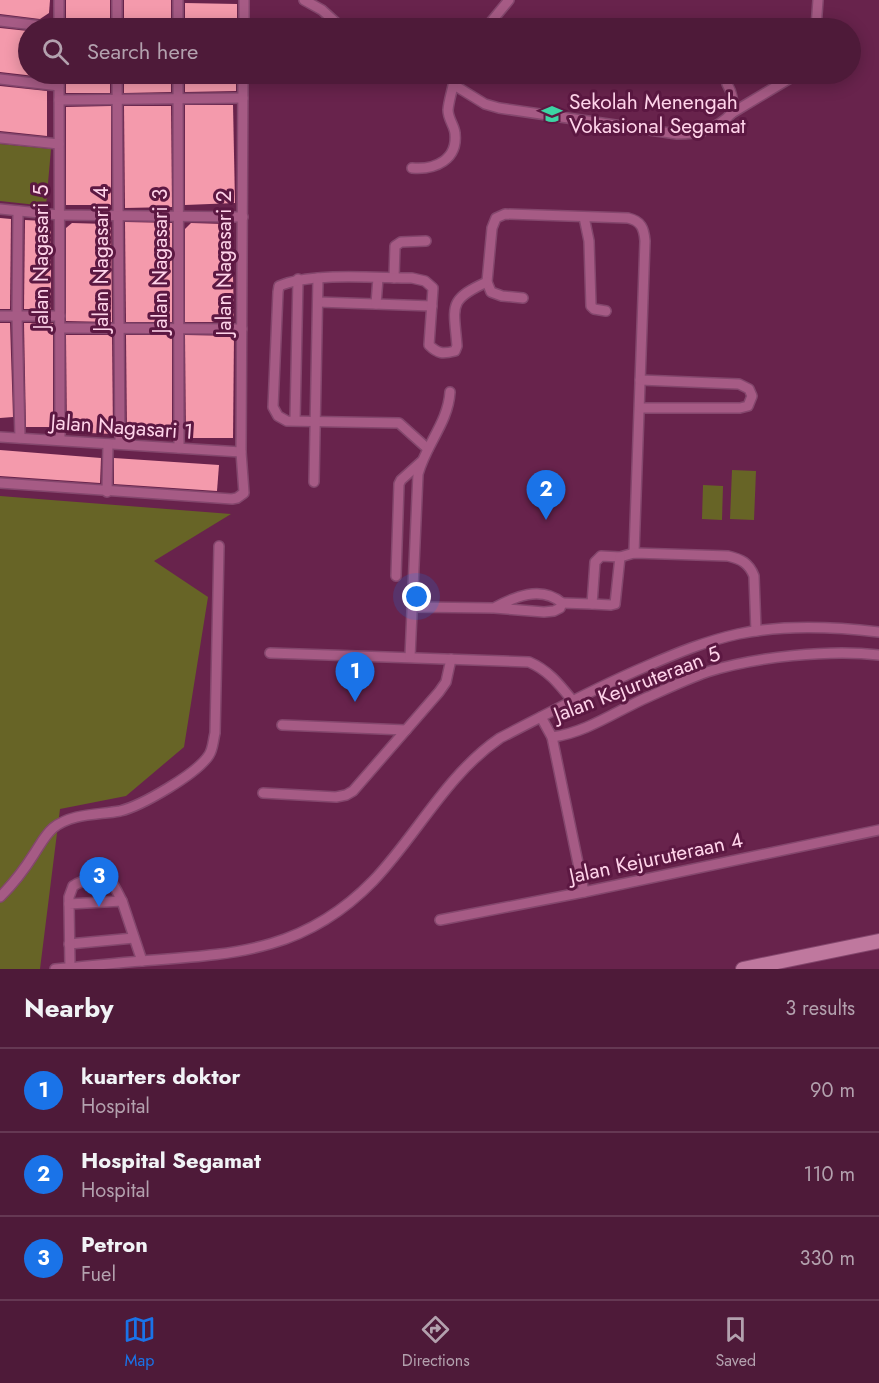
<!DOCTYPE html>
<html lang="en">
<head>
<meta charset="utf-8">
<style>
	:root { --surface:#4e1a39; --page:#582744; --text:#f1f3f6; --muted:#b3a1ae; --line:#653853; --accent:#1a73e8 }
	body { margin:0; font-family:Jost,sans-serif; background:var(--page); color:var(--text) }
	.you { position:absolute; left:417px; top:597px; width:21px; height:21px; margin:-15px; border:4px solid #fff; border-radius:50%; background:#1a73e8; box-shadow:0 0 0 9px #1a73e833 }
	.badge { display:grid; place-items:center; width:39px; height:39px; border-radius:50%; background:var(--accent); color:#fff; font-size:20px; font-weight:700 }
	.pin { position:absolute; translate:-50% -50px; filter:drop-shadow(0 2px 3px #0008) }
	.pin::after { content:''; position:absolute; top:32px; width:21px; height:18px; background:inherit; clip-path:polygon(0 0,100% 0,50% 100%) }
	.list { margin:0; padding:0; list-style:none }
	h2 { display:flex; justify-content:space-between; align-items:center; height:78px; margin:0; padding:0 24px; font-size:26px }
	h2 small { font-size:20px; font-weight:400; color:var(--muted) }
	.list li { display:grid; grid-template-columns:39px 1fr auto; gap:18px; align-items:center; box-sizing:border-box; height:84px; padding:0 24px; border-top:2px solid var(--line) }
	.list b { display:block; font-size:22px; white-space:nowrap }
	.list p { margin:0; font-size:20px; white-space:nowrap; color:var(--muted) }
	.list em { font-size:20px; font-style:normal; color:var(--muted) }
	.icon { flex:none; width:33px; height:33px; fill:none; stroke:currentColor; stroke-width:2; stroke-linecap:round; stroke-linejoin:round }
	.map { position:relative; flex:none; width:879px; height:969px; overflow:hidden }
	.search { position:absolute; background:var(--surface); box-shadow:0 3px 15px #0003; left:18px; right:18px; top:18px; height:66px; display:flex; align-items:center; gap:15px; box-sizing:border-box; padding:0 21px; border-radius:33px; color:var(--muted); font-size:22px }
	.sheet { height:330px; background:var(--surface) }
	nav { display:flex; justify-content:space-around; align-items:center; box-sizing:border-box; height:84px; border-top:2px solid var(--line); background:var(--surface); font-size:16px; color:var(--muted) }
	nav a { display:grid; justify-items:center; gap:3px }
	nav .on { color:var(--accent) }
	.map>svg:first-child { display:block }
</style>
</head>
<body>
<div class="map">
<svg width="879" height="969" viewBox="0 0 879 969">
	<rect width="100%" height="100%" fill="#68234c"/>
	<g fill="#676426">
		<polygon points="0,144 51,149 46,206 0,201"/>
		<polygon points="732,470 756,471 754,520 730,519"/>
		<polygon points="703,485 723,486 722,520 702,519"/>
		<polygon points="0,496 231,514 154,561 208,597 184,747 126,796 60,809 40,969 0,969"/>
	</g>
	<g fill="#f49aac">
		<polygon points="0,0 50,0 49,13 40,19 0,14"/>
		<rect x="66" y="0" width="44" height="28"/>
		<rect x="124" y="0" width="47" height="28"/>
		<polygon points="185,3 237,4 237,28 185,28"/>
		<polygon points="0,28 28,31 28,74 43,74 43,77 0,72"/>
		<rect x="66" y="74" width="44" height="19"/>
		<polygon points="124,74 171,74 171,92 124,93"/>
		<polygon points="185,74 236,74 236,91 185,92"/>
		<polygon points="0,86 47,91 47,136 0,131"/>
		<polygon points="185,105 233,105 235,203 185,205"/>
		<polygon points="111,106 111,205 66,205 66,107"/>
		<polygon points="124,106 171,106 172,207 125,208"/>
		<polygon points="0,218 11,219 10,309 0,309"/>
		<polygon points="25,220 44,221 51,231 51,309 24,309"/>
		<polygon points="125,222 172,223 172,322 126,322"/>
		<polygon points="72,223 106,224 111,228 112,322 66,321 66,228"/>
		<polygon points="191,223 223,224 232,231 234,322 185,322 185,229"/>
		<polygon points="0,323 10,323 13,417 0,418"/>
		<polygon points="24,323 53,323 53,427 26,427"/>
		<polygon points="66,335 112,335 113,434 67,432"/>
		<polygon points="126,335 172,335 172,435 127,433"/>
		<polygon points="185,335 234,336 233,438 186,438"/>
		<polygon points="0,450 101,458 100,483 0,476"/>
		<polygon points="114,458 219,465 217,491 114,484"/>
	</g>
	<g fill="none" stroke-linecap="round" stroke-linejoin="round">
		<g stroke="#84476d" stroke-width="12">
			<g id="minor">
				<polyline points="59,0 59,28"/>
				<polyline points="117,0 117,28"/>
				<polyline points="178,0 178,28"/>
				<polyline points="304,0 322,10 342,28"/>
				<polyline points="0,21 59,28"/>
				<polyline points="244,28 244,0"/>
				<polyline points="486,28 509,0"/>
				<polyline points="816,28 818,0"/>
				<polyline points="59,74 60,440"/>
				<polyline points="117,74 120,444"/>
				<polyline points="178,74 179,448"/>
				<polyline points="0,79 59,86"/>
				<path d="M727 84C733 94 734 102 732 113"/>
				<path d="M454 85 485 104 499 108 677 134C699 134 717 129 732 113L797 74"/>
				<polyline points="59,100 243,98"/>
				<polyline points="0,138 59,144"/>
				<path d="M412 168C435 170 458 160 455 133 454 125 448 119 448 110 449 98 454 86 455 74"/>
				<polyline points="0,209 59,215 243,217"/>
				<polyline points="18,211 17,316 20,438"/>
				<polyline points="584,217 589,241 591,306 594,309 606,311"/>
				<polyline points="394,278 395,246 401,242 426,241"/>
				<path d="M523 298 502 296 491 292 487 282 492 228 496 218 505 214 628 218C641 221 644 228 645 241L634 553"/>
				<polyline points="318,302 432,306"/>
				<polyline points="376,304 378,278"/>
				<polyline points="0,316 60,316"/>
				<polyline points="60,328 242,329"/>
				<polyline points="640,408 740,408 748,406 752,396 749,389 739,384 640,380"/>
				<polyline points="295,420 298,279"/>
				<polyline points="0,437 241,452"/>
				<path d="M428 449 399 423 287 421 278 416 273 407 278 292 279 286C311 272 376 278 412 278L425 281 433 288 429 345C438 354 443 354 455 351L457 346C454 306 447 300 487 282"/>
				<polyline points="314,482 318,278"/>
				<polyline points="0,483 232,499 237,498 244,493 241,452 243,74"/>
				<polyline points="107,492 108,444"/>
				<polyline points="396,576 399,484 401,480 421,462"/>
				<path d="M562 603 592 604 595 562 601 556 620 557 634 553 728 556C741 559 749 563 754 576L756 631"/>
				<polyline points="592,604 611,605 615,604 620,557"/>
				<path d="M413 607 494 608 544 612 554 611 560 608 562 603C541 585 514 597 494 608"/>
				<path d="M270 653 529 662C548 670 559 684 572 700"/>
				<path d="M410 657 418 474C426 444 448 423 450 392"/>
				<polyline points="541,717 552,737 584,892"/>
				<polyline points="282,725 406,730"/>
				<path d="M552 737C586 733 618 710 648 697 668 688 687 679 707 672 755 657 830 649 879 655"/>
				<polyline points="263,793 336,797 346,795 353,791 439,692 446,682 451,659"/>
				<path d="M0 897C13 884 24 870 34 854 40 845 45 835 53 828 72 813 98 815 120 811 141 806 197 774 209 755 213 749 213 741 215 733L219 546"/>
				<path d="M69 904V897L73 886C82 880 103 875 112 883 116 888 119 896 122 901"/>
				<polyline points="440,920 584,892 879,830"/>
				<polyline points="69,944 134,938"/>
				<polyline points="70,968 69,904 122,901 142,961"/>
				<path d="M55 969C84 967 113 963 142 961 234 954 304 952 373 881 417 835 446 775 500 738 549 713 597 687 647 666 677 653 706 641 738 634 781 625 835 627 879 632"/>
			</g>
		</g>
		<g stroke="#84476d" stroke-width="16">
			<polyline id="highway" points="743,969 879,941"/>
		</g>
		<use href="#minor" stroke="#a65b85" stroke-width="9"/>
		<use href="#highway" stroke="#bf789e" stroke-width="14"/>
	</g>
	<defs>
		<g id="school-bare" transform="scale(1.62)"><path d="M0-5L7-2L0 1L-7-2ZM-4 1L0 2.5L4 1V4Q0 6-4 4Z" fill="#3dd4a3" stroke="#5c1842" stroke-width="2.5" paint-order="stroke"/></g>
	</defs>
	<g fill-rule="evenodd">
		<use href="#school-bare" x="552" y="114"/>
	</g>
	<g text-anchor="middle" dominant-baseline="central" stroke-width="6" stroke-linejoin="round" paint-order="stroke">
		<g font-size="21" fill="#ffd4ea" stroke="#5c1842" text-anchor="start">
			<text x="569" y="102">Sekolah Menengah<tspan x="569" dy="24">Vokasional Segamat</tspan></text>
		</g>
		<g font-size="21" fill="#ffd4ea" stroke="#5c1842">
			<text transform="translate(41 257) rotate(-90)">Jalan Nagasari 5</text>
			<text transform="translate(101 259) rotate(-90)">Jalan Nagasari 4</text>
			<text transform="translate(160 261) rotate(-90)">Jalan Nagasari 3</text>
			<text transform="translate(224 263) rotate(-90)">Jalan Nagasari 2</text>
			<text transform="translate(122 427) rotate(4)">Jalan Nagasari 1</text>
			<text transform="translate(637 684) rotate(-21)">Jalan Kejuruteraan 5</text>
			<text transform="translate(656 858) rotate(-12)">Jalan Kejuruteraan 4</text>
		</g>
	</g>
</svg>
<div class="you"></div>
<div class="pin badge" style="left:355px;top:702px">1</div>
<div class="pin badge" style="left:546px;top:520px">2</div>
<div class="pin badge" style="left:99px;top:907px">3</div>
<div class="search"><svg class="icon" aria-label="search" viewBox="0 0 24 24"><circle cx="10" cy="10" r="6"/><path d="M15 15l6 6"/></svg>Search here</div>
</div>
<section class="sheet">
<h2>Nearby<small>3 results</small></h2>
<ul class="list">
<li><span class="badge">1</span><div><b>kuarters doktor</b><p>Hospital</p></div><em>90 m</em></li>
<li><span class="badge">2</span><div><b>Hospital Segamat</b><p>Hospital</p></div><em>110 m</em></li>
<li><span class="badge">3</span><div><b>Petron</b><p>Fuel</p></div><em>330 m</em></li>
</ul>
</section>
<nav>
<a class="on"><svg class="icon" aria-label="map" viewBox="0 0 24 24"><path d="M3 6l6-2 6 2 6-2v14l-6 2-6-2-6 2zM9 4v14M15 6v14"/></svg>Map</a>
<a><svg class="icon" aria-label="directions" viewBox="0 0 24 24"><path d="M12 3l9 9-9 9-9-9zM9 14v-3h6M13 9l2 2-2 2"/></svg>Directions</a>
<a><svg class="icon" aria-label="saved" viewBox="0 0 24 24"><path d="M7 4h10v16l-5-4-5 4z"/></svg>Saved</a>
</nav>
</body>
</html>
